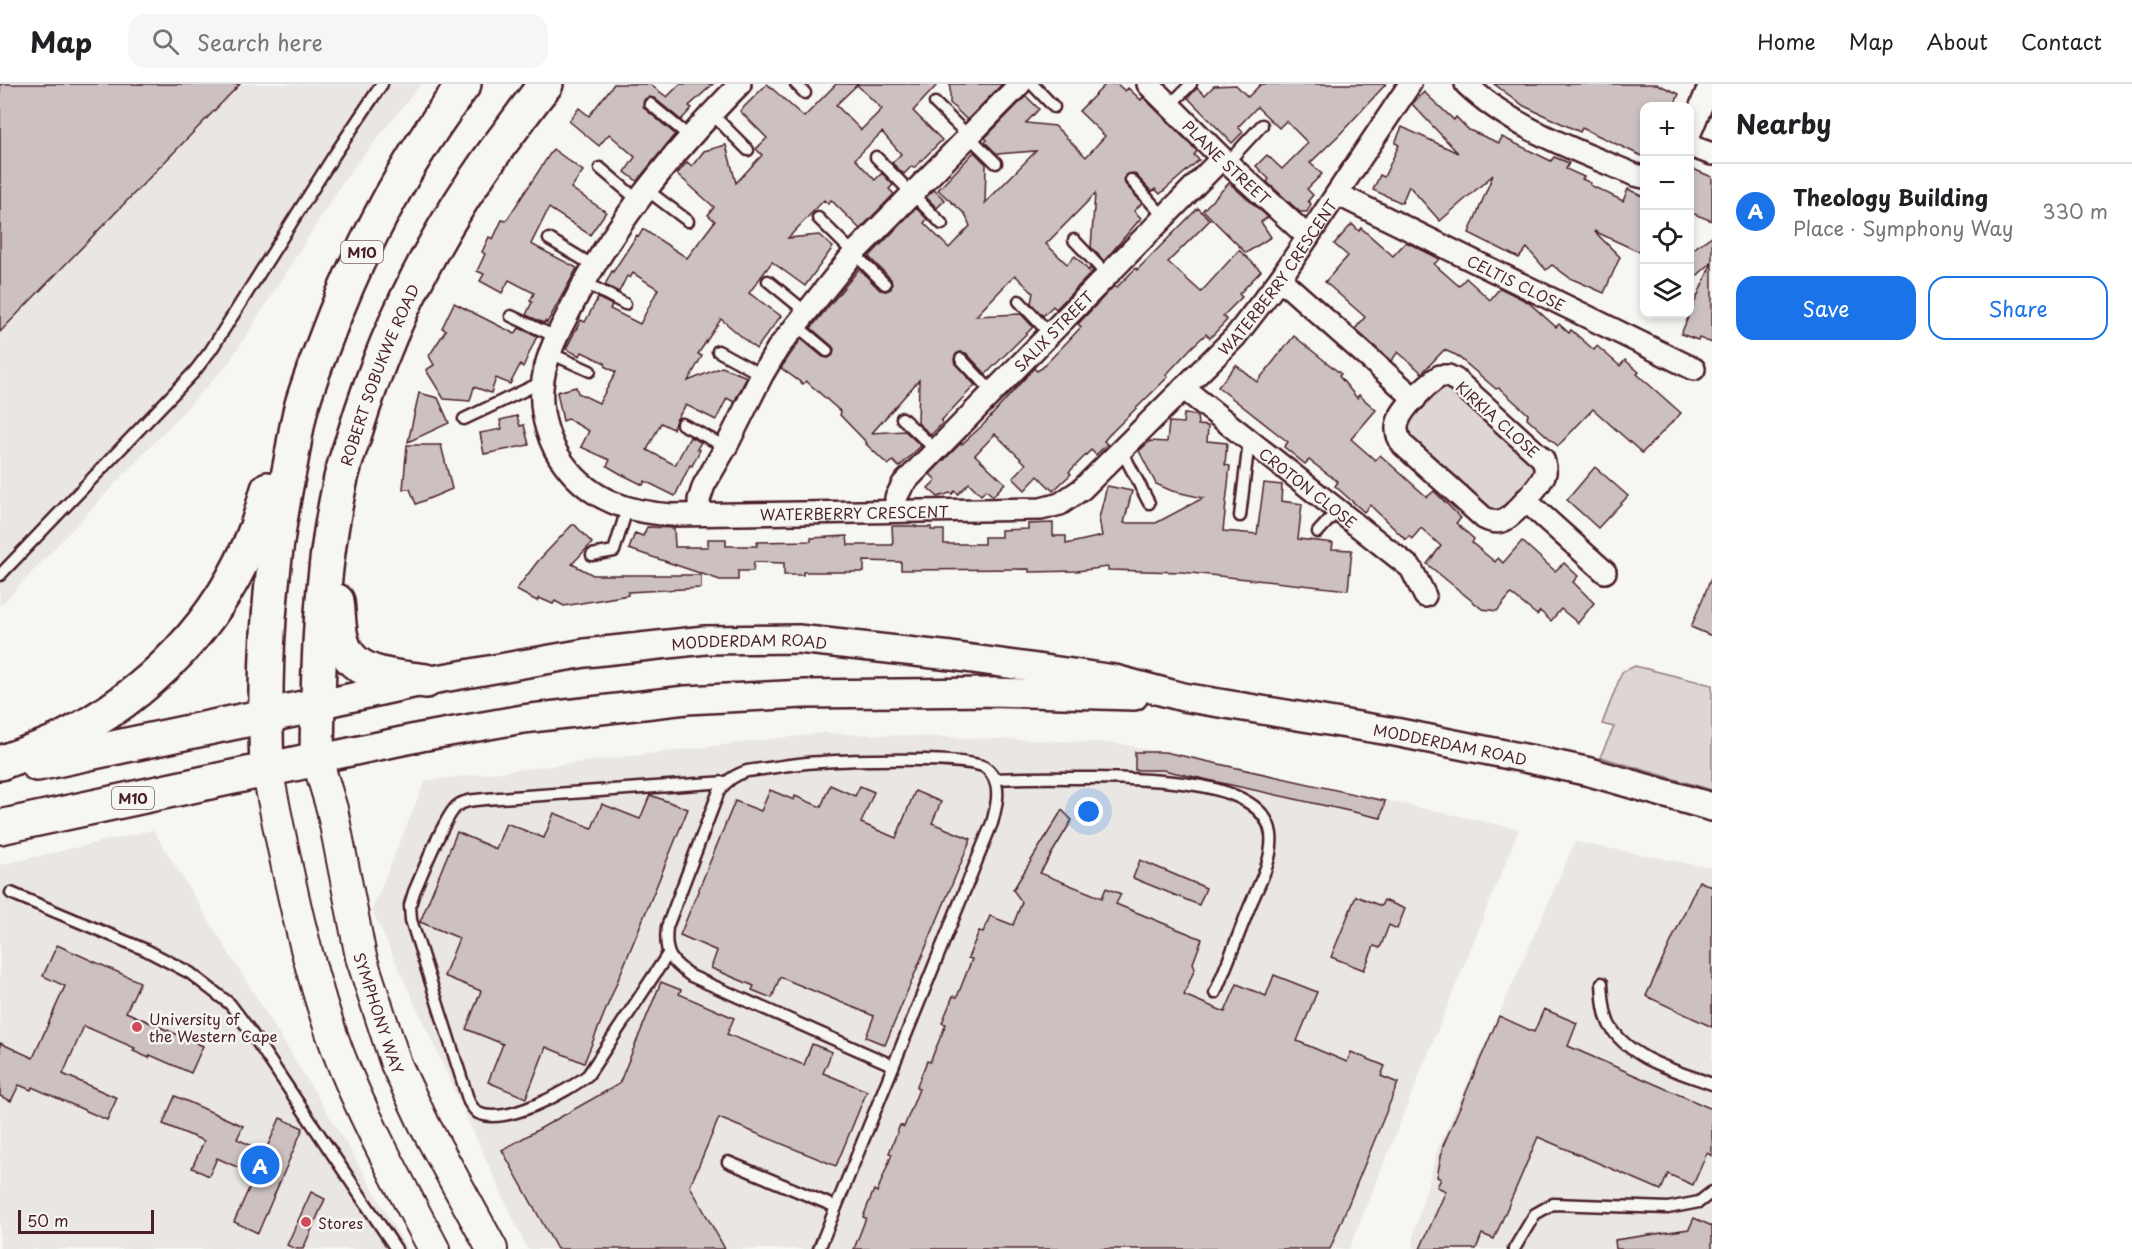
<!DOCTYPE html>
<html lang="en">
<head>
<meta charset="utf-8">
<style>
	:root { --surface:#fff; --page:#f6f6f6; --text:#202124; --muted:#757577; --line:#e0e0e0; --accent:#1a73e8 }
	body { margin:0; font-family:"Playpen Sans",sans-serif; background:var(--page); color:var(--text) }
	.controls { position:absolute; right:18px; top:18px; display:grid; overflow:hidden; border-radius:12px; box-shadow:0 3px 9px #0003 }
	.controls button { width:54px; height:54px; display:grid; place-items:center; padding:0; border:0; border-bottom:2px solid var(--line); background:var(--surface); color:var(--text); font:30px sans-serif }
	.scale { position:absolute; left:18px; bottom:15px; width:136px; box-sizing:border-box; padding-left:6px; border:3px solid #4a1f2b; border-top:0; font-size:16px; line-height:21px; white-space:nowrap; color:#4a1f2b; -webkit-text-stroke:4px #f6f6f2; paint-order:stroke }
	.you { position:absolute; left:1089px; top:728px; width:21px; height:21px; margin:-15px; border:4px solid #fff; border-radius:50%; background:#1a73e8; box-shadow:0 0 0 9px #1a73e833 }
	.badge { display:grid; place-items:center; width:39px; height:39px; border-radius:50%; background:var(--accent); color:#fff; font-size:20px; font-weight:700 }
	.pin { position:absolute; translate:-50% -50%; border:3px solid #fff; box-shadow:0 2px 6px #0006 }
	.list { margin:0; padding:0; list-style:none }
	h2 { display:flex; justify-content:space-between; align-items:center; height:78px; margin:0; padding:0 24px; font-size:26px }
	h2 small { font-size:20px; font-weight:400; color:var(--muted) }
	.list li { display:grid; grid-template-columns:39px 1fr auto; gap:18px; align-items:center; box-sizing:border-box; height:96px; padding:0 24px; border-top:2px solid var(--line) }
	.list b { display:block; font-size:22px; white-space:nowrap }
	.list p { margin:0; font-size:20px; white-space:nowrap; color:var(--muted) }
	.list em { font-size:20px; font-style:normal; color:var(--muted) }
	.actions { display:flex; gap:12px; padding:18px 24px }
	.actions a { flex:1; padding:14px 0; border:2px solid var(--accent); border-radius:18px; text-align:center; font-size:21px; color:var(--accent) }
	.actions .main { background:var(--accent); color:#fff }
	.icon { flex:none; width:33px; height:33px; fill:none; stroke:currentColor; stroke-width:2; stroke-linecap:round; stroke-linejoin:round }
	.map { position:relative; flex:none; width:1712px; height:1165px; overflow:hidden }
	header { display:flex; align-items:center; gap:36px; box-sizing:border-box; height:84px; padding:0 30px; background:var(--surface); border-bottom:2px solid var(--line) }
	header strong { font-size:28px }
	nav { display:flex; gap:33px; margin-inline-start:auto; font-size:21px }
	.search { width:420px; height:54px; background:var(--page); display:flex; align-items:center; gap:15px; box-sizing:border-box; padding:0 21px; border-radius:18px; color:var(--muted); font-size:22px }
	main { display:flex }
	aside { flex:1; background:var(--surface) }
	.map>svg:first-child { display:block }
</style>
</head>
<body>
<header>
<strong>Map</strong>
<div class="search"><svg class="icon" aria-label="search" viewBox="0 0 24 24"><circle cx="10" cy="10" r="6"/><path d="M15 15l6 6"/></svg>Search here</div>
<nav><a>Home</a><a>Map</a><a>About</a><a>Contact</a></nav>
</header>
<main>
<div class="map">
<svg width="1712" height="1165" viewBox="0 0 1712 1165">
	<rect width="100%" height="100%" fill="#f6f6f2"/>
	<filter id="ink" filterUnits="userSpaceOnUse"><feTurbulence type="fractalNoise" baseFrequency=".0167" numOctaves="2"/><feDisplacementMap in="SourceGraphic" scale="12" xChannelSelector="R" yChannelSelector="G"/><feConvolveMatrix kernelMatrix="1 2 1 2 8 2 1 2 1" color-interpolation-filters="sRGB"/></filter>
	<g filter="url(#ink)">
		<g fill="#e9e6e3">
			<polygon points="0,0 421,0 346,93 228,280 0,522"/>
			<polygon points="823,649 1116,659 1519,745 1349,1165 527,1165 372,826 425,697"/>
			<polygon points="153,746 349,1064 407,1165 0,1165 0,781"/>
			<polygon points="1575,758 1712,784 1712,1165 1414,1165 1414,1149 1439,1061 1499,931"/>
		</g>
		<g fill="#ddd6d5" stroke="#947a80" stroke-width="1.5">
			<polygon points="1437,300 1444,300 1536,377 1539,390 1496,432 1405,356 1403,340"/>
			<polygon points="1635,582 1712,601 1712,706 1600,673 1614,643 1602,640 1622,588"/>
		</g>
		<g fill="#ccc1c0" stroke="#4a1f2b" stroke-width="1.5" fill-rule="evenodd">
			<polygon points="0,0 240,0 0,248"/>
			<polygon points="614,0 649,0 667,13 680,0 713,0 689,22 692,24 681,36 654,14 648,13 644,16 643,22 645,25 675,50 637,97 625,88 635,73 609,50 599,62 569,37 579,24 589,32"/>
			<path d="M767 0 804 33 836 0H938L913 27 942 56 914 84 912 82 904 90 892 79 901 70 882 48 855 75 875 96 882 89 893 101 889 105 894 110 860 145 831 116 828 120 824 116 788 154 819 151 833 163 805 202 772 178 749 209 781 232 756 265 721 235 698 270 702 272 688 297 722 283 747 293 734 318 727 314 716 336 686 321 676 336 673 345 661 339 647 366 675 381 690 353 701 358 697 365 700 366 692 382 690 381 675 412 645 397 643 401 621 390 607 382 610 376 581 363 589 347 568 335 563 337 557 308 576 303 578 309 599 319 616 288 606 283 605 279 582 268 580 272 566 265 581 236 585 238 598 214 612 221 610 225 640 240 658 205 633 189 630 194 627 192 619 208 605 201 612 187 613 188 637 151 639 152 643 145 687 174 715 137 708 131 714 123 677 90 687 78 692 82 704 67 726 61 736 99 762 71 756 65 767 54 740 27ZM857 1 882 25 861 46 836 21Z"/>
			<polygon points="950,0 1002,0 967,36 950,19"/>
			<polygon points="1106,0 1117,0 1125,7 1128,4 1141,16 1143,13 1197,67 1194,71 1199,76 1160,110 1155,105 1152,108 1134,89 1126,91 1124,94 1125,100 1142,119 1134,127 1141,134 1104,177 1091,163 1095,110 1046,160 1067,180 1075,172 1089,187 1090,183 1093,187 1056,225 1053,222 1043,232 1031,219 1033,209 1015,191 976,232 1021,230 1033,243 986,290 966,269 960,268 956,270 954,276 955,280 975,301 941,337 943,339 931,351 918,339 919,296 872,349 905,347 921,362 899,383 893,377 888,381 866,360 867,359 840,331 841,328 806,297 803,300 781,284 801,255 823,273 829,274 833,271 834,265 832,262 811,244 859,185 880,206 886,207 891,205 892,201 891,195 869,173 916,124 927,135 924,139 949,164 970,142 965,130 938,106 974,68 986,80 985,119 1036,67 997,70 985,58 987,56 985,54 1026,12 1039,25 1026,39 1055,42 1086,73 1105,52 1079,27"/>
			<polygon points="1261,0 1386,0 1340,50 1310,79 1322,90 1307,105 1313,111 1308,117 1311,120 1307,128 1300,128 1267,98 1269,95 1256,82 1267,71 1282,85 1308,59 1286,37 1279,44 1257,23 1238,43 1243,48 1232,59 1188,14 1197,4 1205,11 1214,2 1236,1 1248,13"/>
			<polygon points="1494,0 1657,0 1679,10 1674,22 1644,22 1644,73 1582,44 1580,48 1524,22"/>
			<polygon points="1424,8 1454,36 1456,33 1469,46 1499,59 1502,53 1551,77 1554,73 1569,79 1566,85 1584,93 1582,95 1591,99 1590,101 1623,117 1628,105 1644,113 1644,170 1594,147 1620,173 1604,209 1570,194 1552,181 1546,186 1527,164 1519,174 1469,149 1493,91 1440,137 1409,102 1402,119 1373,106 1380,91 1384,93 1399,61 1395,59 1402,43 1458,69 1412,20"/>
			<polygon points="553,65 583,87 571,104 606,128 590,151 549,124 531,160 577,184 547,239 545,237 544,239 526,231 532,218 530,217 534,209 509,196 502,209 480,197 484,190 477,187 485,170 482,168 489,153 493,155 502,136 506,137"/>
			<polygon points="1693,85 1712,93 1712,137 1689,128 1689,93"/>
			<polygon points="1229,99 1268,133 1261,138 1271,153 1246,169 1203,126"/>
			<polygon points="934,106 945,116 937,124 926,113"/>
			<polygon points="1198,124 1210,136 1168,178 1201,208 1239,166 1261,187 1239,210 1242,213 1223,232 1227,236 1210,254 1206,250 1192,263 1166,291 1168,293 1109,351 1104,357 1107,360 1096,371 1091,366 1069,388 1071,390 1053,407 1038,392 1025,406 1013,394 1026,380 995,350 975,371 1005,399 993,412 986,406 981,411 969,399 958,410 955,407 952,410 950,409 938,413 928,404 936,396 930,390 961,359 962,360 983,341 1034,284 1037,287 1042,284 1068,257 1081,243 1078,240 1114,202 1116,204 1136,184 1137,186"/>
			<polygon points="1352,140 1359,147 1361,144 1393,172 1406,158 1440,175 1434,180 1459,202 1466,194 1490,216 1500,204 1528,218 1556,243 1559,240 1569,249 1571,246 1594,266 1597,262 1620,282 1625,276 1639,288 1637,290 1681,329 1642,369 1593,325 1558,362 1527,334 1528,330 1499,304 1496,305 1456,271 1444,266 1422,289 1398,268 1391,277 1355,245 1365,233 1325,198 1348,172 1334,160"/>
			<polygon points="1712,152 1712,259 1699,254 1698,256 1681,250 1712,178 1689,199 1689,168"/>
			<polygon points="454,219 515,250 519,244 537,252 523,283 520,281 510,300 496,294 491,309 474,303 470,317 444,315 426,286 434,281 429,272 446,246 442,244"/>
			<polygon points="1294,252 1341,290 1339,292 1357,314 1359,311 1376,326 1351,355 1375,376 1380,371 1427,413 1434,407 1461,434 1456,439 1474,455 1472,459 1495,478 1498,474 1503,479 1522,457 1555,487 1564,479 1578,492 1573,498 1594,519 1578,539 1561,525 1551,537 1540,527 1537,531 1511,510 1497,527 1482,525 1427,480 1441,462 1421,444 1412,455 1409,452 1406,456 1370,421 1364,428 1335,402 1338,398 1309,376 1305,380 1284,363 1288,358 1218,303 1236,281 1257,298"/>
			<polygon points="419,309 438,314 449,339 408,358"/>
			<polygon points="1184,330 1197,331 1198,341 1208,342 1207,357 1227,359 1225,381 1230,382 1223,447 1257,450 1264,399 1282,401 1281,417 1302,420 1298,455 1326,458 1333,459 1332,465 1352,466 1348,506 1182,488 1108,486 1108,483 1077,487 1029,488 1029,485 901,486 901,478 864,477 864,488 803,488 803,491 784,491 784,479 754,478 753,487 738,487 738,496 720,496 629,465 635,449 643,452 647,443 674,444 675,463 708,463 708,455 726,455 726,462 757,462 757,458 811,457 811,454 847,452 848,461 893,461 892,442 916,442 916,443 931,443 931,446 944,446 944,460 984,460 984,453 1001,453 1001,446 1028,445 1028,440 1053,439 1053,452 1066,452 1066,460 1102,452 1099,434 1107,402 1132,407 1124,439 1156,439 1203,414 1172,407 1156,400 1139,367 1150,357 1167,358 1169,338 1183,339"/>
			<polygon points="517,332 520,342 524,341 529,361 484,370 480,349 502,345 500,336"/>
			<polygon points="407,361 441,361 452,405 416,420 410,405 403,405"/>
			<polygon points="1595,383 1628,412 1598,444 1567,416"/>
			<polygon points="572,441 575,441 592,459 572,480 593,491 701,491 701,504 628,508 628,511 564,522 555,517 553,520 539,514 537,517 516,506 538,477"/>
			<polygon points="1712,492 1712,552 1691,543"/>
			<polygon points="1135,668 1165,668 1385,717 1381,734 1163,686 1135,686"/>
			<polygon points="830,701 855,712 860,702 874,708 861,739 896,754 915,707 941,718 932,739 971,755 885,961 866,953 874,932 780,893 772,914 752,906 754,902 711,884 717,867 680,851 735,717 761,727 770,706 794,716 795,712 821,723"/>
			<polygon points="650,711 688,725 584,979 546,963 526,1014 488,998 503,960 466,945 481,907 444,892 459,854 420,838 457,748 496,765 506,739 544,754 554,729 592,744 602,720 640,735"/>
			<polygon points="1062,726 1072,736 1040,789 1102,814 1106,804 1121,810 1116,820 1202,855 1193,879 1195,884 1184,911 1225,928 1237,900 1266,912 1274,891 1317,908 1297,957 1347,978 1351,968 1385,982 1381,992 1398,999 1330,1165 854,1165 866,1134 863,1133 874,1106 877,1108 892,1070 889,1069 900,1041 904,1043 919,1005 916,1004 927,977 930,978 946,940 942,939 953,912 957,913 972,875 968,874 979,847 983,848 990,832 1013,841 1022,818 1013,806"/>
			<polygon points="1140,776 1206,804 1199,821 1133,794"/>
			<polygon points="1699,797 1712,803 1712,943 1646,912"/>
			<polygon points="1356,812 1381,822 1384,816 1405,825 1397,845 1389,841 1380,864 1374,862 1364,886 1331,873"/>
			<polygon points="57,861 140,898 126,928 203,962 191,989 150,971 149,974 133,967 135,964 84,942 63,990 117,1014 107,1036 32,1003 31,1006 19,1001 11,1017 0,1012 0,959 33,974 65,902 43,892"/>
			<polygon points="661,898 681,906 679,910 734,934 727,950 804,981 812,960 832,968 823,989 867,1007 836,1082 719,1034 690,1102 725,1165 557,1165 502,1066 619,1000"/>
			<polygon points="1544,925 1577,939 1568,962 1712,1025 1712,1072 1707,1069 1693,1101 1668,1090 1661,1106 1538,1053 1494,1155 1482,1150 1476,1165 1420,1165 1446,1107 1437,1103 1441,1095 1437,1093 1443,1062 1499,932 1534,948"/>
			<polygon points="175,1012 243,1042 237,1055 265,1068 280,1034 303,1044 258,1149 234,1138 255,1091 217,1074 209,1092 192,1084 204,1057 163,1040"/>
			<polygon points="311,1108 325,1115 303,1165 296,1165 287,1161"/>
			<polygon points="1694,1134 1712,1142 1712,1165 1616,1165 1615,1156 1689,1145"/>
		</g>
		<g fill="none" stroke-linecap="round" stroke-linejoin="round">
			<g stroke="#4a1f2b" stroke-width="15">
				<g id="service">
					<polyline points="796,0 805,9"/>
					<polyline points="1032,0 1054,23"/>
					<polyline points="935,19 996,79"/>
					<polyline points="650,20 690,53"/>
					<polyline points="1169,22 1191,0"/>
					<polyline points="711,29 748,66"/>
					<polyline points="876,73 942,140"/>
					<polyline points="1227,79 1262,41"/>
					<polyline points="600,84 639,117"/>
					<polyline points="1131,96 1164,133"/>
					<polyline points="647,106 688,137"/>
					<polyline points="818,134 885,200"/>
					<polyline points="549,155 594,182"/>
					<polyline points="1074,156 1107,191"/>
					<polyline points="768,197 806,228"/>
					<polyline points="584,198 625,220"/>
					<polyline points="1019,217 1050,250"/>
					<polyline points="511,232 556,253"/>
					<polyline points="796,241 827,267"/>
					<polyline points="718,267 762,291"/>
					<polyline points="550,269 590,287"/>
					<polyline points="961,275 992,308"/>
					<polyline points="902,334 936,366"/>
					<polyline points="464,335 542,298"/>
					<polyline points="682,340 726,363"/>
					<polyline points="1122,367 1149,419"/>
					<polyline points="1240,432 1249,357"/>
					<polyline points="1318,448 1338,426"/>
					<polyline points="592,471 614,467 627,425"/>
					<polyline points="0,491 194,288 211,266 333,73 382,0"/>
					<path d="M995 695C1029 693 1062 694 1095 694 1138 695 1263 693 1271 750 1274 775 1258 802 1249 824 1238 852 1227 881 1215 909"/>
					<polyline points="11,809 146,866 190,889 230,920 248,944 396,1165"/>
					<path d="M668 870 588 991C567 1008 505 1042 478 1029 474 1026 472 1023 469 1018L411 836 410 821 414 808C421 792 446 730 457 722 464 716 476 716 485 715L726 698"/>
					<path d="M1602 899C1603 912 1603 927 1609 940 1628 975 1677 987 1712 1000"/>
					<polyline points="728,1078 836,1123"/>
					<path d="M819 1165 992 739C997 721 1003 698 986 684 971 672 846 676 821 678 796 679 772 684 747 687 735 691 727 696 719 707L667 843C664 870 670 877 691 892L892 981"/>
					<polyline points="1514,1165 1535,1130 1553,1120 1668,1124 1699,1118 1712,1108"/>
				</g>
			</g>
			<g stroke="#4a1f2b" stroke-width="26">
				<g id="minor">
					<path id="s1" d="M740 0C672 69 609 145 567 232 555 255 544 278 542 304 540 330 549 361 565 381 592 417 629 428 672 431L1041 425 1060 420 1082 405 1235 253 1280 195 1410 0"/>
					<path id="s2" d="M1148 0 1222 74 1308 153"/>
					<path d="M1466 0C1513 45 1577 66 1635 91L1644 93"/>
					<polyline points="1690,49 1710,0"/>
					<polyline points="1690,62 1712,70"/>
					<path id="s3" d="M1337 110 1694 285"/>
					<polyline points="1280,195 1415,315"/>
					<path d="M1440 292H1448L1456 296 1543 375C1544 379 1546 384 1545 389 1542 399 1512 435 1502 437 1496 439 1490 437 1484 434L1403 361C1398 354 1395 347 1398 338 1402 324 1427 300 1440 292Z"/>
					<path id="s4" d="M1183 304 1411 484 1425 512"/>
					<polyline points="1525,416 1605,488"/>
					<path id="s5" d="M896 427V414L903 400 1222 74"/>
					<polyline points="700,430 699,416 704,401 726,363 762,291 778,264 854,169 1020,0"/>
				</g>
			</g>
			<g stroke="#4a1f2b" stroke-width="32">
				<g id="tertiary">
					<path id="s6" d="M317 621 426 597 585 569 705 556 798 555 951 572 1115 595 1183 613 1395 648 1534 676 1590 688 1712 723"/>
					<polyline points="317,675 421,653 523,635 686,616 804,610 992,608 1134,612"/>
				</g>
			</g>
			<g stroke="#4a1f2b" stroke-width="34">
				<g id="secondary">
					<path id="s7" d="M317 675 332 725 361 873 396 980 425 1042 492 1165"/>
					<path d="M267 685C286 780 304 876 338 968 364 1036 400 1100 434 1165"/>
				</g>
			</g>
			<g stroke="#4a1f2b" stroke-width="38">
				<g id="primary">
					<path d="M337 517C339 532 338 550 344 563 356 593 399 593 426 597"/>
					<path d="M0 679C20 671 41 665 60 656 148 612 221 538 256 445 261 432 264 418 268 405"/>
					<polyline points="37,680 317,621"/>
					<path d="M267 685C263 580 269 484 290 382 294 362 296 343 301 324 308 299 318 275 327 251 361 161 406 77 464 0"/>
					<path id="s8" d="M0 743 317 675C318 583 320 489 340 399 343 383 349 367 354 352 387 242 440 138 510 47 522 31 533 15 546 0"/>
				</g>
			</g>
			<use href="#service" stroke="#f6f6f2" stroke-width="10"/>
			<use href="#minor" stroke="#f6f6f2" stroke-width="21"/>
			<use href="#tertiary" stroke="#f6f6f2" stroke-width="27"/>
			<use href="#secondary" stroke="#f6f6f2" stroke-width="30"/>
			<use href="#primary" stroke="#f6f6f2" stroke-width="33"/>
		</g>
	</g>
	<g fill="#d1495b" stroke="#f6f6f2" stroke-width="2">
		<circle cx="137" cy="943" r="6"/>
		<circle cx="306" cy="1138" r="6"/>
	</g>
	<g text-anchor="middle" dominant-baseline="central" stroke-width="5" stroke-linejoin="round" paint-order="stroke">
		<g fill="#f6f6f2" stroke="#7e6067" stroke-width="1.5">
			<rect x="341" y="157" width="42" height="22" rx="4.5"/>
			<rect x="112" y="703" width="42" height="22" rx="4.5"/>
		</g>
		<g font-size="14" font-weight="bold" fill="#4a1f2b">
			<text x="362" y="168">M10</text>
			<text x="133" y="714">M10</text>
		</g>
		<g font-size="15" fill="#4a1f2b" stroke="#f6f6f2">
			<text stroke="none"><textPath href="#s2" startOffset="111">PLANE STREET</textPath></text>
			<text stroke="none"><textPath href="#s1" startOffset="1276">WATERBERRY CRESCENT</textPath></text>
			<text stroke="none"><textPath href="#s3" startOffset="200">CELTIS CLOSE</textPath></text>
			<text stroke="none"><textPath href="#s5" startOffset="243">SALIX STREET</textPath></text>
			<text stroke="none"><textPath href="#s8" startOffset="717">ROBERT SOBUKWE ROAD</textPath></text>
			<text transform="translate(1498 335) rotate(42)">KIRKIA CLOSE</text>
			<text stroke="none"><textPath href="#s4" startOffset="160">CROTON CLOSE</textPath></text>
			<text stroke="none"><textPath href="#s1" startOffset="754">WATERBERRY CRESCENT</textPath></text>
			<text stroke="none"><textPath href="#s6" startOffset="438">MODDERDAM ROAD</textPath></text>
			<text stroke="none"><textPath href="#s6" startOffset="1148">MODDERDAM ROAD</textPath></text>
			<text stroke="none"><textPath href="#s7" startOffset="262">SYMPHONY WAY</textPath></text>
		</g>
		<g font-size="15" fill="#4a1f2b" stroke="#f6f6f2" text-anchor="start">
			<text x="149" y="934">University of<tspan x="149" dy="17">the Western Cape</tspan></text>
			<text x="318" y="1138">Stores</text>
		</g>
	</g>
</svg>
<div class="controls">
<button>+</button>
<button>−</button>
<button><svg class="icon" aria-label="locate" viewBox="0 0 24 24"><circle cx="12" cy="12" r="6"/><path d="M12 2v4M12 18v4M2 12h4M18 12h4"/></svg></button>
<button><svg class="icon" aria-label="layers" viewBox="0 0 24 24"><path d="M12 4l9 5-9 5-9-5zM3 14l9 5 9-5"/></svg></button>
</div>
<div class="scale">50 m</div>
<div class="you"></div>
<div class="pin badge" style="left:260px;top:1081px">A</div>
</div>
<aside>
<h2>Nearby<small></small></h2>
<ul class="list">
<li><span class="badge">A</span><div><b>Theology Building</b><p>Place · Symphony Way</p></div><em>330 m</em></li>
</ul>
<div class="actions"><a class="main">Save</a><a>Share</a></div>
</aside>
</main>
</body>
</html>
